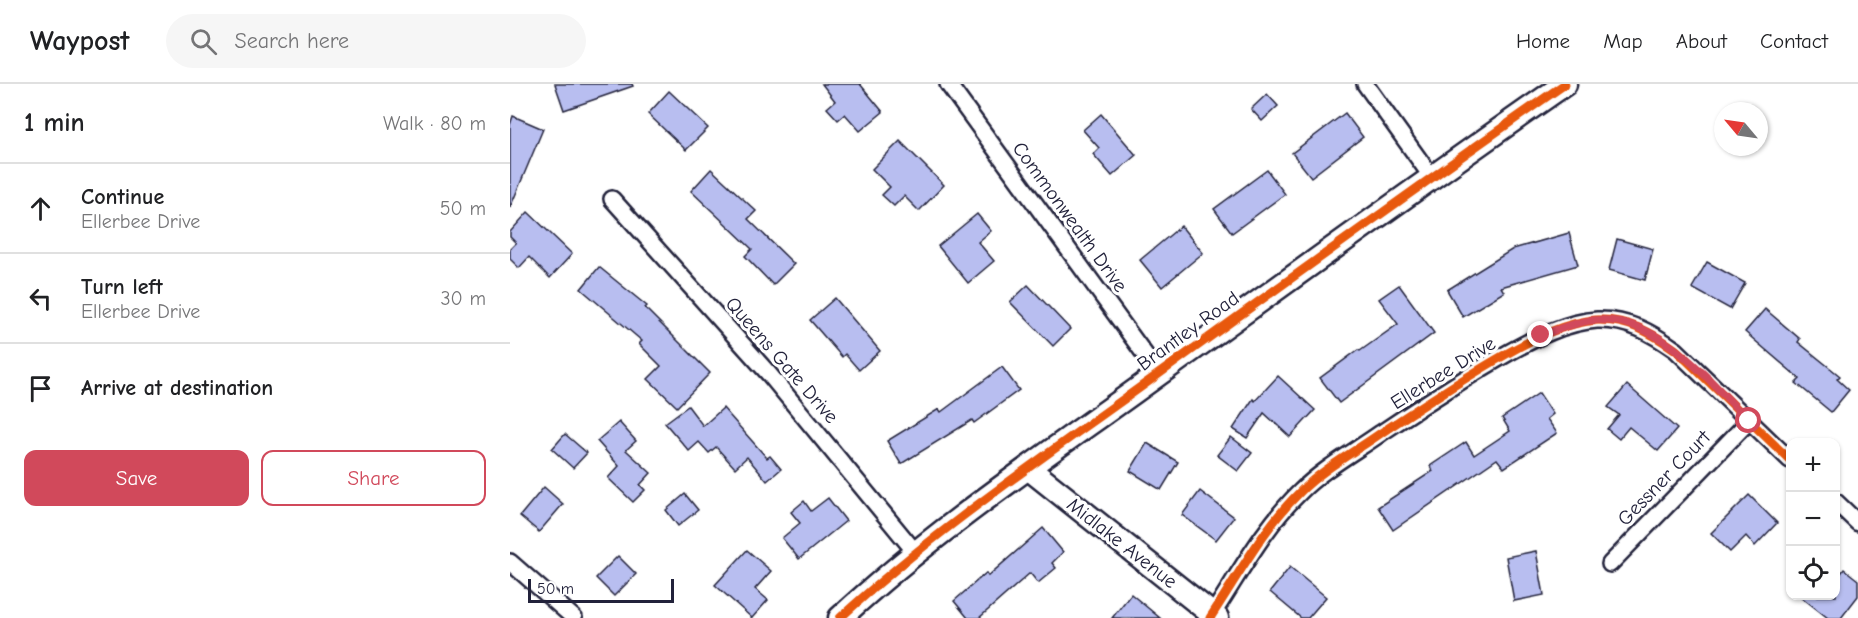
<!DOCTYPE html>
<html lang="en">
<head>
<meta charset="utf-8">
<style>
	:root { --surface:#fff; --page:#f6f6f6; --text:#202124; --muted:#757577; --line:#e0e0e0; --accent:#d1495b }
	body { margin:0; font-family:"Comic Neue",sans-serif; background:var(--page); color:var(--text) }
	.controls { position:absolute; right:18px; bottom:18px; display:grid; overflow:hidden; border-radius:12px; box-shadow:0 2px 4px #0004 }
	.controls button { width:54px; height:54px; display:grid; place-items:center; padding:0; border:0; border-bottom:2px solid var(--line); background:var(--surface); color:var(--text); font:30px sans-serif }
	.compass { position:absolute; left:1204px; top:18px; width:54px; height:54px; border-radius:50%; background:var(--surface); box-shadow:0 2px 4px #0004; rotate:299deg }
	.scale { position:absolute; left:18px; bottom:15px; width:146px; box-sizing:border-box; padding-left:6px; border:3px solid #22223b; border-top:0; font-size:16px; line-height:21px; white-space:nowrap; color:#22223b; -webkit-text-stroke:4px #fff; paint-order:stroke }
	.stop { position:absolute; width:18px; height:18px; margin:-14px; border:4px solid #d1495b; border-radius:50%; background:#fff }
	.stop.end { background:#d1495b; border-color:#fff; box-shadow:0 2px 6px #0008 }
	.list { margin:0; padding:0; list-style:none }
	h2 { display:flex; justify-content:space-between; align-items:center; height:78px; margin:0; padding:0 24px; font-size:26px }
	h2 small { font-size:20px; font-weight:400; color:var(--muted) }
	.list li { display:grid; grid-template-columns:39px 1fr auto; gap:18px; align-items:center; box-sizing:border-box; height:90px; padding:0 24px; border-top:2px solid var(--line) }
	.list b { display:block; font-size:22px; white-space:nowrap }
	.list p { margin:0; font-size:20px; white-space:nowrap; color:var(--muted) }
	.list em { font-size:20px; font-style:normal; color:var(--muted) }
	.actions { display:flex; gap:12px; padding:18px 24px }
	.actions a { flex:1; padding:14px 0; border:2px solid var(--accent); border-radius:12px; text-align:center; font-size:21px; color:var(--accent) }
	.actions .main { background:var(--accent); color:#fff }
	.icon { flex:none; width:33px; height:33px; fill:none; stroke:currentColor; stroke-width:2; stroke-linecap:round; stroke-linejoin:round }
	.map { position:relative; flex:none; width:1348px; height:534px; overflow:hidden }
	header { display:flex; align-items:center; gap:36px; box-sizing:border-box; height:84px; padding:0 30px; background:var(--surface); border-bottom:2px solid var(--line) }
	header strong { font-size:28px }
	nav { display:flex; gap:33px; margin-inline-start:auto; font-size:21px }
	.search { width:420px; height:54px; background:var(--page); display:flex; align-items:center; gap:15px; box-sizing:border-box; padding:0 21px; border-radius:33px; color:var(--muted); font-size:22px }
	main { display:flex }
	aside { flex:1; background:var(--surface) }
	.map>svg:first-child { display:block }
</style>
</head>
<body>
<header>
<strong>Waypost</strong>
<div class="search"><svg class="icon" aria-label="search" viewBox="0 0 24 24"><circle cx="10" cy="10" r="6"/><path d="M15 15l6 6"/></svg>Search here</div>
<nav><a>Home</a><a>Map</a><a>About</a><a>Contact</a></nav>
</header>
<main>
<aside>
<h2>1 min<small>Walk · 80 m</small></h2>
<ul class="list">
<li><svg class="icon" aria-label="ahead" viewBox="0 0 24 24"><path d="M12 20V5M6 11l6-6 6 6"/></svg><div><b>Continue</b><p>Ellerbee Drive</p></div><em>50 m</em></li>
<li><svg class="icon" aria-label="left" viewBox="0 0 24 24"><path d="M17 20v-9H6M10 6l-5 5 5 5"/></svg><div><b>Turn left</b><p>Ellerbee Drive</p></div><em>30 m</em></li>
<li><svg class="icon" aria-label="arrive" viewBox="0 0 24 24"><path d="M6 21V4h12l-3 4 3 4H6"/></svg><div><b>Arrive at destination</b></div></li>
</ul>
<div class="actions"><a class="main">Save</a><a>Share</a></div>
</aside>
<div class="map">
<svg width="1348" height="534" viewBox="0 0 1348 534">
	<rect width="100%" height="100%" fill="#fff"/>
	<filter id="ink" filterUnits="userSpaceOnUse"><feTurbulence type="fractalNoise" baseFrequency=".0167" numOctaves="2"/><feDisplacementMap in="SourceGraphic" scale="12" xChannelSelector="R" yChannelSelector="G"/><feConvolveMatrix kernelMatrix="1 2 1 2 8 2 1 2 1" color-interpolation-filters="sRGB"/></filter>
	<g filter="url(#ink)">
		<g fill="#b8bef0" stroke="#22223b" stroke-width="1.5">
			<polygon points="45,0 122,0 123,2 54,26"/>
			<polygon points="312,0 350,0 373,28 350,47 335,30 328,36 317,24 325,17"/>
			<polygon points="159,7 198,44 176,66 138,30"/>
			<polygon points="757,10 768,22 752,37 741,25"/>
			<polygon points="835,29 853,53 801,93 782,69"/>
			<polygon points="591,30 626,71 602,92 583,70 589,64 573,46"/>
			<polygon points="3,32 33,45 0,124 0,41"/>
			<polygon points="390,57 434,101 409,127 394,112 384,122 372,111 380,103 362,85"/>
			<polygon points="201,85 246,127 238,135 284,180 263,201 235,172 242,165 181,107"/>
			<polygon points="757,86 775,110 722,149 704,125"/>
			<polygon points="18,128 62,170 40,194 19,173 9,184 0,175 0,165 6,159 0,153 0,148"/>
			<polygon points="467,130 481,147 468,158 484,177 458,199 428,162"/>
			<polygon points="671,142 693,169 652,203 630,176"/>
			<polygon points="1059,149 1068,181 991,203 994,208 953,233 937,206 1003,165"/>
			<polygon points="1107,155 1143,165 1135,196 1099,186"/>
			<polygon points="1197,178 1235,199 1220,225 1182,204"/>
			<polygon points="89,183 137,222 135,224 200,289 167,323 138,295 151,282 129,260 132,257 71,205"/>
			<polygon points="518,201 560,245 543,262 500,218"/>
			<polygon points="889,201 924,249 829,319 810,294 848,266 850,267 888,240 869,215"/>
			<polygon points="325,214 370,267 349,286 335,270 332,273 300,236"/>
			<polygon points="1255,225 1290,255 1288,258 1330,292 1327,295 1339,306 1321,328 1286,299 1290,295 1235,248"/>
			<polygon points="492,283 509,306 464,339 462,336 391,380 377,357 429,325 431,328"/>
			<polygon points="768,292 805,326 780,353 754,329 737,354 723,345 743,315 745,317"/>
			<polygon points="1117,301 1167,345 1148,367 1119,343 1109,355 1097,345 1109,331 1098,323"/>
			<polygon points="1029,309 1043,330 1037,335 1047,349 994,384 987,375 883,446 868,423 923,387 920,382 956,358 964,371 1000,347 992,334"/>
			<polygon points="178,322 193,342 213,324 257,374 260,372 271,385 257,397 237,373 225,384 206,363 199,369 189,358 179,367 155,339"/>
			<polygon points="109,338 126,357 116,366 141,389 130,401 135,406 123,418 98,394 109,382 87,357"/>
			<polygon points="55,350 77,369 63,384 42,365"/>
			<polygon points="721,353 742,369 728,387 707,371"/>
			<polygon points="637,359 668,378 651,406 620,387"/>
			<polygon points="34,403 53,420 29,448 10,432"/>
			<polygon points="690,407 724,433 706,456 672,431"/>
			<polygon points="175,410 188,426 168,442 156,426"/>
			<polygon points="1239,411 1267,439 1245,462 1236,452 1220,468 1201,449"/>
			<polygon points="318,414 336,437 289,475 272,454 290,439 281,428 294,417 301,427"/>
			<polygon points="533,444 553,468 542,479 546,484 528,499 520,489 469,534 458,534 444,517 476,489 478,492"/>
			<polygon points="237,466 261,487 245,505 258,516 242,534 205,501"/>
			<polygon points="1026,467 1034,511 1004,517 996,473"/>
			<polygon points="108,472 126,490 104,512 86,494"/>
			<polygon points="780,483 816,513 798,534 791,534 760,508"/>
			<polygon points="1334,485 1348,496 1348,512 1331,534 1318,534 1290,512 1326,512 1326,496"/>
			<polygon points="621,510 650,534 602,534"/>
		</g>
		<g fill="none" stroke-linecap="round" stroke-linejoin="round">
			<g stroke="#22223b" stroke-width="20">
				<g id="street">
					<polyline points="438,0 649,290"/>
					<polyline points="855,0 921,92"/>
					<polyline points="102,115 259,290 406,469"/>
					<polyline points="1326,418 1348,439"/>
					<polyline points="0,478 64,534"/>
					<polyline points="1100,480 1239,337"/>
					<path d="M700 534C728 492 753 444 790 408 813 385 844 368 871 349 913 321 954 294 998 269 1025 254 1056 238 1087 236 1118 235 1142 249 1166 266L1280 376"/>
				</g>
			</g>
			<g stroke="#22223b" stroke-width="27">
				<g id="secondary">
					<polyline points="518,384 707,534"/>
					<path d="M330 534C425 446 534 373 639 297 777 197 915 97 1055 0"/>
				</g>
			</g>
			<use href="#street" stroke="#fff" stroke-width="15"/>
			<use href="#secondary" stroke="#fff" stroke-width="22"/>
			<g stroke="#fff" stroke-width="13">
				<g id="cycleway">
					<path d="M330 534C425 446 534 373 639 297 777 197 915 97 1055 0"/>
					<path d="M700 534C728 492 753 444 790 408 813 385 844 368 871 349 913 321 954 294 998 269 1025 254 1056 238 1087 236 1118 235 1142 249 1166 266L1280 376"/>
				</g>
			</g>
			<use href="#cycleway" stroke="#e8590c" stroke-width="9"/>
		</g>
	</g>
	<g fill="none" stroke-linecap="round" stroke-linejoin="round" filter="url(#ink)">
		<path stroke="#d1495b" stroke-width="8" d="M1031 251C1050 245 1070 236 1089 236 1152 235 1198 296 1239 337"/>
	</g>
	<g text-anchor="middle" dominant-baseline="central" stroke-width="6" stroke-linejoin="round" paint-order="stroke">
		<g font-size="20" fill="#22223b" stroke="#fff">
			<text transform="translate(560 133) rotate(54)">Commonwealth Drive</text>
			<text transform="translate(678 247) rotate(-36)">Brantley Road</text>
			<text transform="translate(272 276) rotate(49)">Queens Gate Drive</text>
			<text transform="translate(933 289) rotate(-32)">Ellerbee Drive</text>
			<text transform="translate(1154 394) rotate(-46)">Gessner Court</text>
			<text transform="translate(612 459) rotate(38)">Midlake Avenue</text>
		</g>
	</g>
</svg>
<div class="controls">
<button>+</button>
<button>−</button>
<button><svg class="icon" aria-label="locate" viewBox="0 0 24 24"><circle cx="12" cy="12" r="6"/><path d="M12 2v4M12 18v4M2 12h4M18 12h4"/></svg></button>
</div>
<svg class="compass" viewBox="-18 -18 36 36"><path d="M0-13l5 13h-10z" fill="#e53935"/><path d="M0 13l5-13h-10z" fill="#757577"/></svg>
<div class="scale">50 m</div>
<div class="stop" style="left:1239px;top:337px"></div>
<div class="stop end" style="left:1031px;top:251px"></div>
</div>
</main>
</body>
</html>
